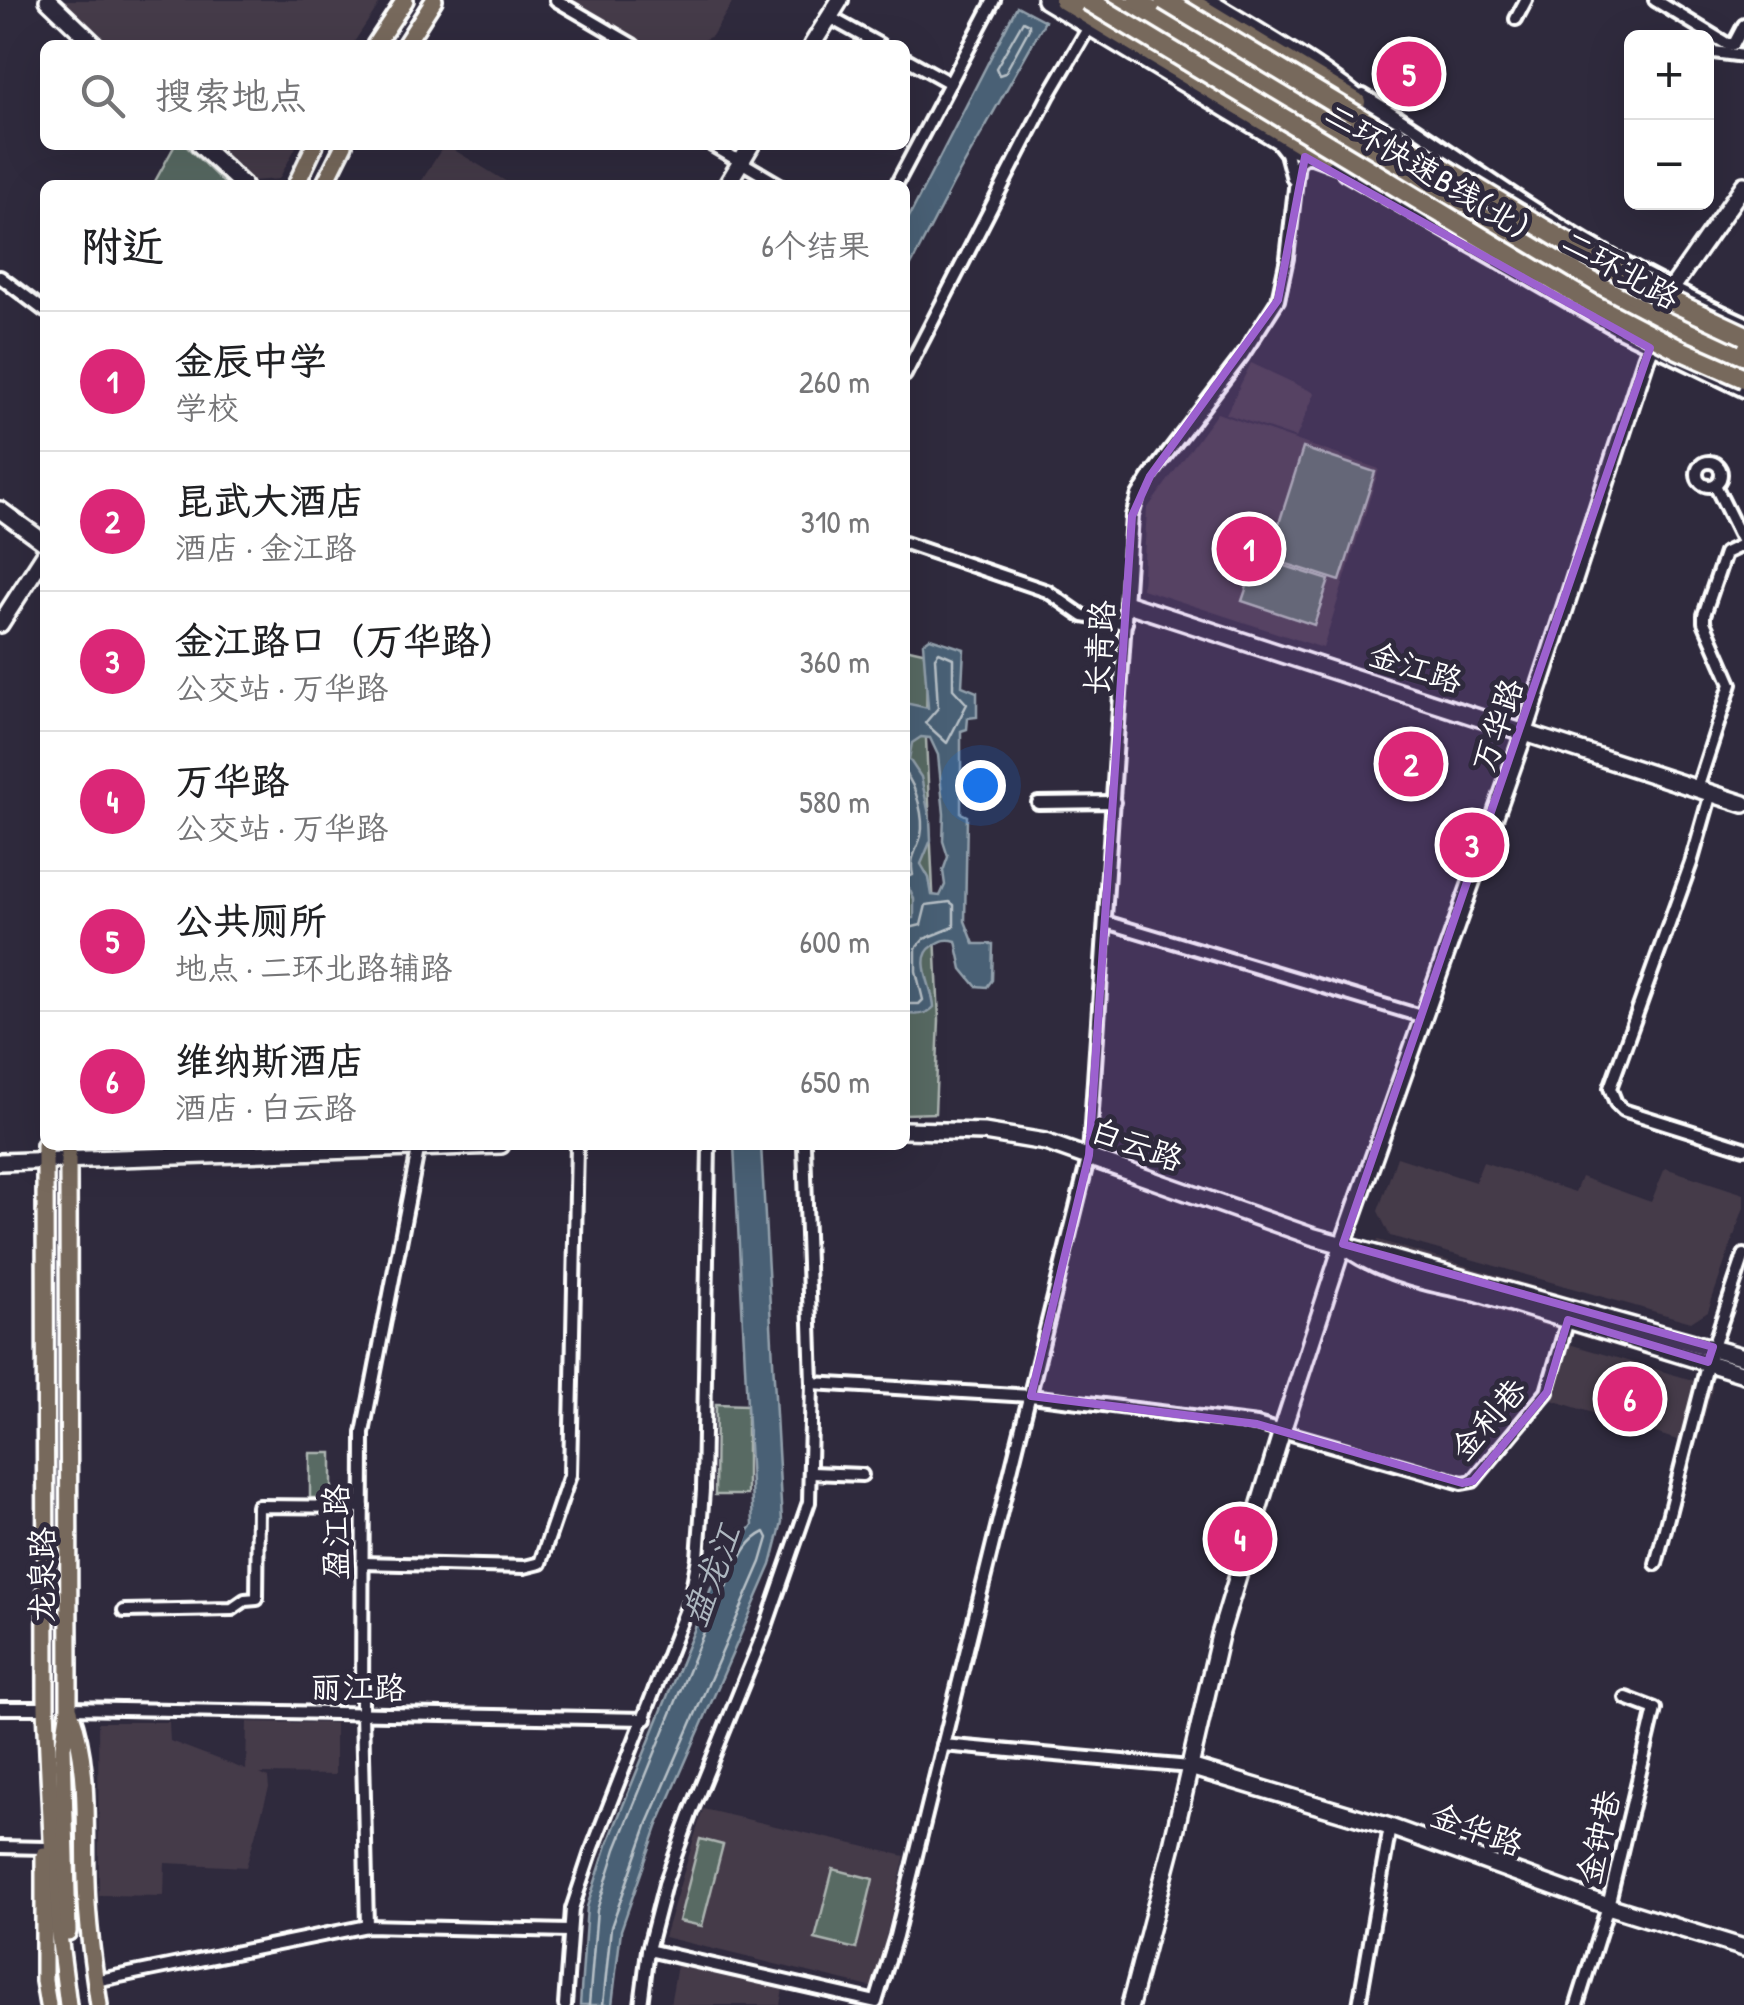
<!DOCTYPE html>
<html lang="zh">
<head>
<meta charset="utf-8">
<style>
	:root { --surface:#fff; --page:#f6f6f6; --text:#202124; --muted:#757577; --line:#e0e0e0; --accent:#db2777 }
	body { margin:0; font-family:"Patrick Hand","LXGW WenKai TC",sans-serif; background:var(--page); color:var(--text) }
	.controls { position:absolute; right:30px; top:30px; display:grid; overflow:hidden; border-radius:15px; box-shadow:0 10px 40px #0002 }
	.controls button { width:90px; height:90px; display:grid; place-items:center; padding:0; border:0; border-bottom:2px solid var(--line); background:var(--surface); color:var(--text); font:50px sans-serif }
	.you { position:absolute; left:980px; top:785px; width:35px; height:35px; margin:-25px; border:8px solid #fff; border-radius:50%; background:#1a73e8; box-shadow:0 0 0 15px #1a73e833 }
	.badge { display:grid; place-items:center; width:65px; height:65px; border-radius:50%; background:var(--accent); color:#fff; font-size:32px; font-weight:700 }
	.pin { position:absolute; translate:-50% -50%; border:5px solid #fff; box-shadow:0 2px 10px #0006 }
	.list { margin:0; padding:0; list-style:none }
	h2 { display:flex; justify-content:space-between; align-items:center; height:130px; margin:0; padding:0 40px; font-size:42px }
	h2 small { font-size:32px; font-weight:400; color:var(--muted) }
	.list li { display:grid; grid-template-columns:65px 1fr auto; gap:30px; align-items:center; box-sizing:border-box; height:140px; padding:0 40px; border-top:2px solid var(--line) }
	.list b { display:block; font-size:38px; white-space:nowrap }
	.list p { margin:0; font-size:32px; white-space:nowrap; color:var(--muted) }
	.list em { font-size:32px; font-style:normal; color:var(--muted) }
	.icon { flex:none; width:55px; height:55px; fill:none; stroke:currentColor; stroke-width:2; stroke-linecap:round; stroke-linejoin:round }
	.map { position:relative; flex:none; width:1744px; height:2005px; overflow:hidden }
	.search { position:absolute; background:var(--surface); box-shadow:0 10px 40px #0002; left:40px; top:40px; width:870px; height:110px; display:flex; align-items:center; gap:25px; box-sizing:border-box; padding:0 35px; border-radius:15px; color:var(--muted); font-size:38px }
	.panel { position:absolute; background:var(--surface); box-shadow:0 10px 40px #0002; left:40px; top:180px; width:870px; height:970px; border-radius:15px }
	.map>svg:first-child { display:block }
</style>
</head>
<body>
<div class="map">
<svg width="1744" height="2005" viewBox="0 0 1744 2005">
	<rect width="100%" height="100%" fill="#2f2a3d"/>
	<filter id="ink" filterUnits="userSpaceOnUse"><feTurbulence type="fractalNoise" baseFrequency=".01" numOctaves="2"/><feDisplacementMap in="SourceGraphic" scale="20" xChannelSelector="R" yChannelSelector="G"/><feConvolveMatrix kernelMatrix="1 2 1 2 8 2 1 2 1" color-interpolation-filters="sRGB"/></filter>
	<g filter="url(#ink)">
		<g fill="#443a49">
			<polygon points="62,0 382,0 352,45 105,45"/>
			<polygon points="573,0 734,0 712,36 693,45 648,45"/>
			<polygon points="213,145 297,145 279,179 252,181"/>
			<polygon points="444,145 446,145 512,185 419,185"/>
			<polygon points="1251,363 1315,393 1296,438 1226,414"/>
			<polygon points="1217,413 1379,469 1323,648 1142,589 1147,509"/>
			<polygon points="1397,1157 1475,1182 1483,1162 1575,1192 1581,1177 1651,1202 1665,1168 1744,1194 1744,1207 1708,1311 1691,1322 1390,1236 1378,1211"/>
			<polygon points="1378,1240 1744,1348 1744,1385 1368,1273"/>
			<polygon points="1569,1344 1713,1386 1696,1446 1552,1400"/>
			<polygon points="98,1722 169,1722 170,1741 246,1770 247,1722 335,1723 335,1775 260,1774 268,1778 269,1788 246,1867 165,1863 164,1896 99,1895"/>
			<polygon points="703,1809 905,1856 874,1988 664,1937"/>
			<polygon points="677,1965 783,1989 780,2005 670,2005"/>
		</g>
		<g fill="#596a63" stroke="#acb4b1" stroke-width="2.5">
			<polygon points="175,145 185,145 226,185 153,185"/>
			<polygon points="1303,448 1375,472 1340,581 1268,558"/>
			<polygon points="1257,557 1329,580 1314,625 1242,601"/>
			<polygon points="905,648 927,653 926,739 939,1020 935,1113 905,1114"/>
			<polygon points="716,1404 747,1405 747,1495 715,1495"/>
			<rect x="310" y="1453" width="22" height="45"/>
			<polygon points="700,1839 723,1845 702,1926 679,1921"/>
			<polygon points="833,1869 873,1879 856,1949 815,1939"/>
		</g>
		<g fill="#4a6174" stroke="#92a0ac" stroke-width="2.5" fill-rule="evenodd">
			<polygon points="1017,6 1045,21 953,184 905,277 905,225"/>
			<path d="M930 638 964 649 962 686 977 692V717L968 718 967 729 961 731V813L967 816 965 921 974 944H993L992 980 987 987 976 986 962 969 956 941C947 938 942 940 933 946 913 958 934 989 934 1007 927 1015 915 1016 905 1013V919L914 918V899L905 880V703L928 708 923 643ZM921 737 930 738 938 755 944 814 943 841 948 857 943 871 945 885 940 896 932 895 929 878 921 864 931 840 930 819 921 777 909 759 912 743Z"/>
			<polygon points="734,1145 761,1145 782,1522 771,1565 657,1827 621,1930 612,2005 580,2005 587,1907 607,1845 712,1586 718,1583 727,1558 753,1525"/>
		</g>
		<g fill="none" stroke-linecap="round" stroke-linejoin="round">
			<g stroke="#b7c0c7" stroke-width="2.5">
				<polygon points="1023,21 1029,24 1029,29 1005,73 999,75 996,68"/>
				<polygon points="939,652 953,658 953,689 967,704 947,743 925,723 938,708 935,657"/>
				<path d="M905 773C916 786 925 818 921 836 917 851 909 857 913 875L905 878"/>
				<polyline points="905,929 921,925 926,905 950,902 954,905 954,927 924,939 916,948 916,971 923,1000 919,1004 905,1004"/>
				<path d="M589 2005 597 1910 616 1849 719 1595C739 1577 736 1546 765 1532L768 1538 761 1562 648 1823 611 1927 603 2005"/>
			</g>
			<g stroke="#fff" stroke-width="18">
				<g id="street">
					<polyline points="556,0 633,45"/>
					<polyline points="1655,0 1727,44 1734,44 1744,25"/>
					<polyline points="829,17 880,45"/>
					<polyline points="1516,19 1526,0"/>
					<polyline points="1706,51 1744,56"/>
					<polyline points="905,58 950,83"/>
					<path d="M1363 95C1420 129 1473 169 1529 205 1597 250 1670 289 1744 322"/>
					<polyline points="1279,144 1286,153 1293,179"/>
					<polyline points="712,145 780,185"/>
					<polyline points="1344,173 1617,330 1744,391"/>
					<polyline points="896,185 994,0"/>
					<polyline points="0,277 45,311"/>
					<polyline points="905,375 1049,95 1089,27"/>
					<circle cx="1709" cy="474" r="12"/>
					<polyline points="1715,485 1744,544"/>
					<polyline points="905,543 1047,591 1083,616 1126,623"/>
					<polyline points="1697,789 1731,684 1704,622 1704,615 1725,553 1744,544"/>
					<polyline points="1711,793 1691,863 1610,1088 1616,1103 1623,1110 1744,1148"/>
					<polyline points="1038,803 1114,802"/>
					<polyline points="1106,922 1424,1017"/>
					<polyline points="812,1383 1031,1396 1257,1424 1462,1483 1473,1481 1547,1392 1568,1320"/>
					<polyline points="812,1473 862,1475"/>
					<polyline points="362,1563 524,1567 540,1563 570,1475 577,1145"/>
					<polyline points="1656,1564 1708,1362 1744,1255"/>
					<polyline points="124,1611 232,1609 245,1600 257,1599 258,1506 363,1507"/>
					<polyline points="0,1708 46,1708"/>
					<polyline points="69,1708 646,1719"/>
					<polyline points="943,1745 1190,1767"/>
					<polyline points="0,1847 45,1848"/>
					<polyline points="367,1926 362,1712 363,1433 419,1145"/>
					<polyline points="648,1950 876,2002 896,1936 1089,1155 1132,516 1138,495 1150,476 1242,356 1278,300 1287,258 1298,162 1305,157 1311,157"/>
					<polyline points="95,1981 367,1926 569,1931"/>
					<polyline points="565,2005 572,1909 590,1855 690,1599 698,1558 703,1490 709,1145"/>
					<polyline points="641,2005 648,1950 665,1884 691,1812 764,1632 809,1502 812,1383 804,1145"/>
					<polyline points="1359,2005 1390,1827"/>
					<polyline points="1577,2005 1608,1906 1655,1709 1626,1698"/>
				</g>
			</g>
			<g stroke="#fff" stroke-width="22">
				<g id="secondary">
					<polyline points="48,0 95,45"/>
					<polyline points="1045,0 1288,146 1374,178"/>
					<path d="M1206 0C1278 43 1348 82 1408 142"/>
					<polyline points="812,45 840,0"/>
					<polyline points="200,145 243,185"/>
					<polyline points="727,185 751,145"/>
					<polyline points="1660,305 1744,185"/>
					<polyline points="0,510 45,543"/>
					<polyline points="1128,604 1744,804"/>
					<polyline points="0,624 45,554"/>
					<polyline points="905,1130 984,1132 1045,1142 1311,1236 1744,1357"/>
					<polyline points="0,1162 501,1145"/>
					<path d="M1350 1250C1387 1275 1432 1284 1476 1292L1744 1374"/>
					<polyline points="1190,1767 1390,1827 1608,1906 1744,1948"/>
					<polyline points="1130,2005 1172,1845 1220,1635 1282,1431 1343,1244 1525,731 1646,359 1659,327"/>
				</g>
			</g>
			<g stroke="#fff" stroke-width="22">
				<g id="primary">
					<polyline points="1115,0 1600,291 1744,363"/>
					<polyline points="1136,0 1574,263 1667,314 1744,351"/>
					<polyline points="375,45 405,0"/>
					<polyline points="405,45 434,0"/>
					<polyline points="296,185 315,145"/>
					<polyline points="324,185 344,145"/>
					<polyline points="45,1145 46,1708 55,1904 68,2005"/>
					<path d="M70 1711C90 1764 84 1826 86 1881 87 1923 93 1964 99 2005"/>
					<polyline points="44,1855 44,1981 48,2005"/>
					<polyline points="68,1932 63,1747 69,1708 68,1145"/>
				</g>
			</g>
			<g stroke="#fff" stroke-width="25">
				<g id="highway">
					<polyline points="1064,0 1322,156"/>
					<polyline points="1187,0 1356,102"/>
				</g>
			</g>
			<use href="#street" stroke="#2f2a3d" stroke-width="10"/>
			<use href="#secondary" stroke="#2f2a3d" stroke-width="15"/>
			<use href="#primary" stroke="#77695c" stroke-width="15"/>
			<use href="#highway" stroke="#77695c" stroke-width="18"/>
			<g stroke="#fff" stroke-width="25" stroke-linecap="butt">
				<g id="highway-bridge">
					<polyline points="1087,0 1592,304 1678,349 1744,378"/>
					<polyline points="1164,0 1581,251 1669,300 1744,335"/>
				</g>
			</g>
			<use href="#highway-bridge" stroke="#77695c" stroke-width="18"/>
		</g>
	</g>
	<path fill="#9c61cf" fill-opacity="0.2" stroke="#9c61cf" stroke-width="8" stroke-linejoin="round" d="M1305 157 1650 348 1343 1244 1713 1347 1708 1362 1568 1320 1547 1392 1473 1481 1462 1483 1257 1424 1031 1396 1089 1155 1132 516 1150 476 1278 300Z"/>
	<g text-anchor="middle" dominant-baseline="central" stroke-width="10" stroke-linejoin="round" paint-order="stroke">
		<g font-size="32" fill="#fff" stroke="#2f2a3d">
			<text transform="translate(1427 170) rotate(31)">二环快速B线(北)</text>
			<text transform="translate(1621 269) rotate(29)">二环北路</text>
			<text transform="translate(1099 648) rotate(-86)">长青路</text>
			<text transform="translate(1416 667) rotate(18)">金江路</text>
			<text transform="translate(1497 725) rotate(-71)">万华路</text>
			<text transform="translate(1137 1144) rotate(20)">白云路</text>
			<text transform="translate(1488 1419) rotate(-49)">金利巷</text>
			<text transform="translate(335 1532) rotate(-90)">盈江路</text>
			<text transform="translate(41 1575) rotate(-90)">龙泉路</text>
			<text transform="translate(358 1687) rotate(1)">丽江路</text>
			<text transform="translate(1477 1829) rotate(20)">金华路</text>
			<text transform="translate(1598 1837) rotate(-77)">金钟巷</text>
		</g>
		<g font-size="35" font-style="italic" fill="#aeb8c0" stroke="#2f2a3d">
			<text transform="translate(711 1575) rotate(-69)">盘龙江</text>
		</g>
	</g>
</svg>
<div class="controls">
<button>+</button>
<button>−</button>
</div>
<div class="you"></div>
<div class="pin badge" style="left:1249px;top:549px">1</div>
<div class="pin badge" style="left:1411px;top:764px">2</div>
<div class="pin badge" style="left:1472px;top:845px">3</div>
<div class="pin badge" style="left:1240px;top:1539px">4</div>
<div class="pin badge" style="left:1409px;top:74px">5</div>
<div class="pin badge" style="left:1630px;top:1399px">6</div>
<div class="search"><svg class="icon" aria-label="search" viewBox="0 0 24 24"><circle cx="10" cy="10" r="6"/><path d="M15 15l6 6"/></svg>搜索地点</div>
<section class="panel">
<h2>附近<small>6个结果</small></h2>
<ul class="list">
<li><span class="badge">1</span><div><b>金辰中学</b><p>学校</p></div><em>260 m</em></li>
<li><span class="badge">2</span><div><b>昆武大酒店</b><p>酒店 · 金江路</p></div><em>310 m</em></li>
<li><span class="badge">3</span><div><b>金江路口（万华路）</b><p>公交站 · 万华路</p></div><em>360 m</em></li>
<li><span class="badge">4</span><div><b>万华路</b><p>公交站 · 万华路</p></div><em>580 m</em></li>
<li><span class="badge">5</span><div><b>公共厕所</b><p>地点 · 二环北路辅路</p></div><em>600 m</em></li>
<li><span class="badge">6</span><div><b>维纳斯酒店</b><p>酒店 · 白云路</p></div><em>650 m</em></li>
</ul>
</section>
</div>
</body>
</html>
